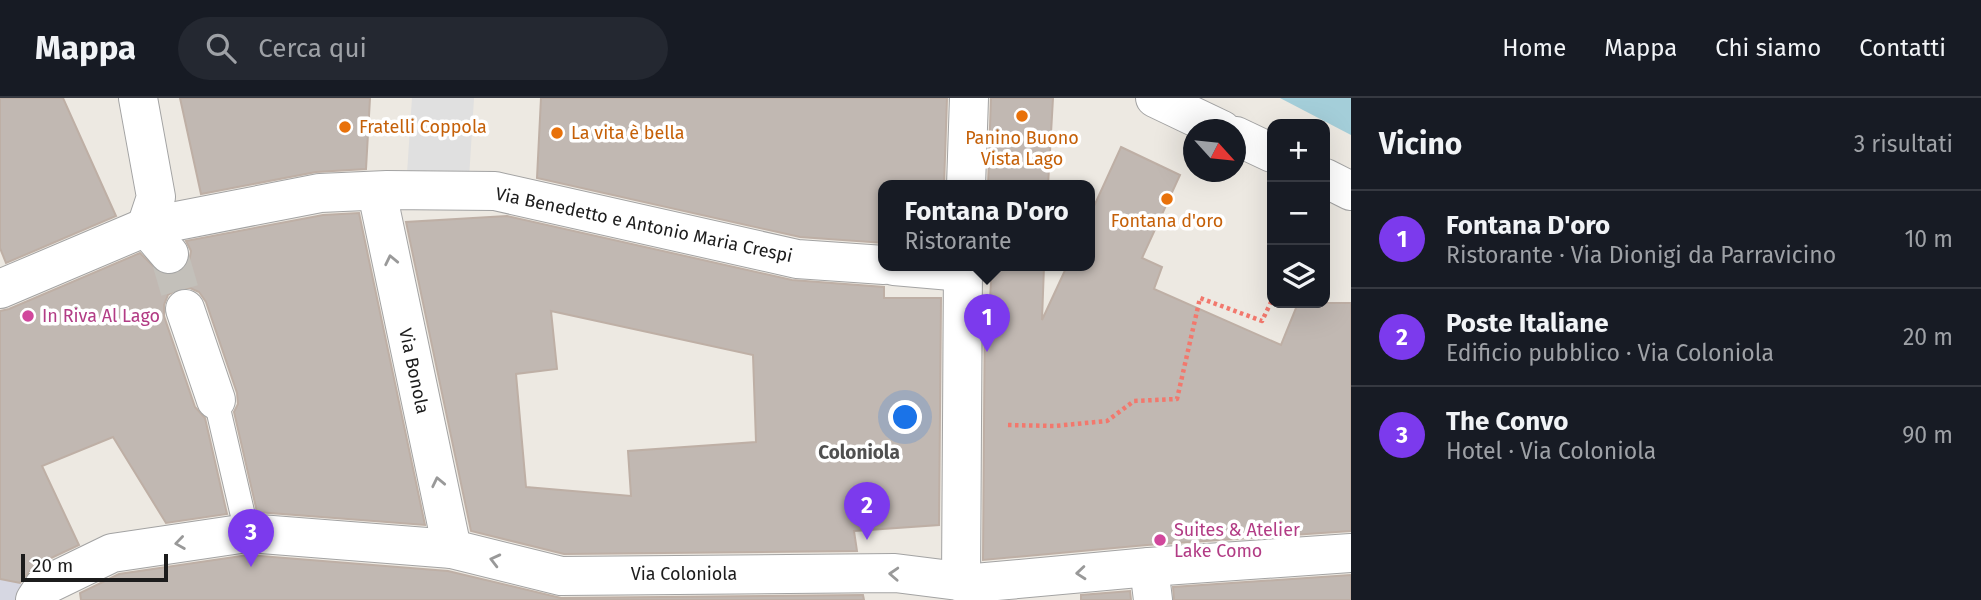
<!DOCTYPE html>
<html lang="it">
<head>
<meta charset="utf-8">
<style>
	:root { --surface:#171b24; --page:#242831; --text:#f1f3f6; --muted:#9ea1a6; --line:#363941; --accent:#7c3aed }
	body { margin:0; font-family:"Fira Sans",sans-serif; background:var(--page); color:var(--text) }
	.controls { position:absolute; right:21px; top:21px; display:grid; overflow:hidden; border-radius:14px; box-shadow:0 7px 28px #0002 }
	.controls button { width:63px; height:63px; display:grid; place-items:center; padding:0; border:0; border-bottom:2px solid var(--line); background:var(--surface); color:var(--text); font:35px sans-serif }
	.compass { position:absolute; left:1183px; top:21px; width:63px; height:63px; border-radius:50%; background:var(--surface); box-shadow:0 7px 28px #0002; rotate:117deg }
	.scale { position:absolute; left:21px; bottom:18px; width:147px; box-sizing:border-box; padding-left:7px; border:4px solid #1c1c1c; border-top:0; font-size:19px; line-height:24px; white-space:nowrap; color:#1c1c1c; -webkit-text-stroke:5px #fff; paint-order:stroke }
	.you { position:absolute; left:906px; top:320px; width:24px; height:24px; margin:-18px; border:5px solid #fff; border-radius:50%; background:#1a73e8; box-shadow:0 0 0 10px #1a73e833 }
	.badge { display:grid; place-items:center; width:46px; height:46px; border-radius:50%; background:var(--accent); color:#fff; font-size:23px; font-weight:700 }
	.pin { position:absolute; translate:-50% -58px; filter:drop-shadow(0 2px 4px #0008) }
	.pin::after { content:''; position:absolute; top:37px; width:24px; height:21px; background:inherit; clip-path:polygon(0 0,100% 0,50% 100%) }
	.popup { position:absolute; left:878px; top:82px; width:217px; height:91px; box-sizing:border-box; display:grid; place-content:center; border-radius:14px; background:var(--surface); filter:drop-shadow(0 2px 5px #0005); font-size:23px; white-space:nowrap; color:var(--muted) }
	.popup b { font-size:26px; color:var(--text) }
	.popup::after { content:''; position:absolute; left:50%; top:100%; margin-left:-14px; border:14px solid transparent; border-top-color:var(--surface) }
	.list { margin:0; padding:0; list-style:none }
	h2 { display:flex; justify-content:space-between; align-items:center; height:91px; margin:0; padding:0 28px; font-size:30px }
	h2 small { font-size:23px; font-weight:400; color:var(--muted) }
	.list li { display:grid; grid-template-columns:46px 1fr auto; gap:21px; align-items:center; box-sizing:border-box; height:98px; padding:0 28px; border-top:2px solid var(--line) }
	.list b { display:block; font-size:26px; white-space:nowrap }
	.list p { margin:0; font-size:23px; white-space:nowrap; color:var(--muted) }
	.list em { font-size:23px; font-style:normal; color:var(--muted) }
	.icon { flex:none; width:38px; height:38px; fill:none; stroke:currentColor; stroke-width:2; stroke-linecap:round; stroke-linejoin:round }
	.map { position:relative; flex:none; width:1351px; height:502px; overflow:hidden }
	header { display:flex; align-items:center; gap:42px; box-sizing:border-box; height:98px; padding:0 35px; background:var(--surface); border-bottom:2px solid var(--line) }
	header strong { font-size:33px }
	nav { display:flex; gap:38px; margin-inline-start:auto; font-size:24px }
	.search { width:490px; height:63px; background:var(--page); display:flex; align-items:center; gap:18px; box-sizing:border-box; padding:0 24px; border-radius:38px; color:var(--muted); font-size:26px }
	main { display:flex }
	aside { flex:1; background:var(--surface) }
	.map>svg:first-child { display:block }
</style>
</head>
<body>
<header>
<strong>Mappa</strong>
<div class="search"><svg class="icon" aria-label="search" viewBox="0 0 24 24"><circle cx="10" cy="10" r="6"/><path d="M15 15l6 6"/></svg>Cerca qui</div>
<nav><a>Home</a><a>Mappa</a><a>Chi siamo</a><a>Contatti</a></nav>
</header>
<main>
<div class="map">
<svg width="1351" height="502" viewBox="0 0 1351 502">
	<rect width="100%" height="100%" fill="#ede9e2"/>
	<polygon fill="#e0e0e0" points="412,0 474,0 469,80 407,76"/>
	<polygon fill="#d6d7e2" points="0,481 27,487 26,502 0,502"/>
	<polygon fill="#a4ced9" points="1280,0 1351,0 1351,37"/>
	<g fill="#c1b8b2" stroke="#beafa5" stroke-width="2" fill-rule="evenodd">
		<polygon points="0,0 63,0 116,118 6,165 0,150"/>
		<polygon points="180,0 370,0 366,71 316,74 201,96"/>
		<polygon points="541,0 947,0 944,88 884,88 884,145 800,139 537,80"/>
		<polygon points="991,0 1053,0 1048,88 988,88"/>
		<polygon points="1121,49 1180,77 1142,160 1162,169 1154,191 1281,247 1298,205 1351,205 1351,433 1147,447 983,462 985,200 990,201 992,168 1044,168 1042,222 1067,168 1090,168 1090,117"/>
		<polygon points="359,115 425,427 257,414 234,314 238,306 237,295 206,204 199,194 190,190 179,190 168,197 164,207 164,218 195,309 205,320 227,416 166,425 113,339 42,368 79,447 34,468 20,485 0,481 0,213 9,211 140,155 161,176 174,177 184,172 189,164 191,153 186,143 323,117"/>
		<path d="M507 118 792 182 884 189V200H941L939 427 854 433 857 453 564 456 471 433 406 124ZM551 213 753 257 756 344 628 353 631 398 526 389 516 276 557 271Z"/>
		<polygon points="248,457 448,473 561,500 863,497 864,502 81,502 80,495 119,476"/>
		<polygon points="1351,477 1351,502 1174,502 1173,489"/>
		<polygon points="1130,493 1131,502 1081,502 1081,497"/>
	</g>
	<g fill="none" stroke-linecap="round" stroke-linejoin="round">
		<polyline stroke="#c3c0ba" stroke-width="38" stroke-dasharray="38 19" stroke-linecap="butt" points="169,156 185,211"/>
		<g stroke="#a3a3a3" stroke-width="26">
			<polyline id="lane" points="216,302 247,435"/>
		</g>
		<g stroke="#a3a3a3" stroke-width="40">
			<g id="street">
				<polyline points="138,0 156,99 146,129"/>
				<polyline points="1155,0 1222,32"/>
				<polyline points="1236,38 1272,55"/>
				<polyline points="1325,80 1351,93"/>
				<polyline points="966,88 969,0"/>
				<polyline points="377,94 452,451"/>
				<polyline points="146,129 169,156"/>
				<polyline points="894,168 963,174"/>
				<polyline points="0,191 146,129 320,95 387,92 495,93 797,161 884,167"/>
				<polyline points="185,211 216,302"/>
				<polyline points="1149,469 1153,502"/>
				<polyline points="961,484 963,168"/>
				<polyline points="35,502 44,488 112,455 247,435 452,451 561,478 895,475 975,485 1149,469 1351,455"/>
			</g>
		</g>
		<polyline stroke="#f2786d" stroke-width="4.5" stroke-dasharray="3.5 3.5" stroke-linecap="butt" points="1008,327 1054,328 1107,323 1134,303 1177,301 1200,200 1262,223 1272,202"/>
		<use href="#lane" stroke="#fff" stroke-width="24"/>
		<use href="#street" stroke="#fff" stroke-width="38"/>
	</g>
	<defs><path id="oneway-chevron" d="M-2-3.5L2.5 0L-2 3.5" fill="none" stroke-width="1.6" stroke-linecap="round" stroke-linejoin="round" transform="scale(1.75)"/></defs>
	<g stroke="#999">
		<use href="#oneway-chevron" transform="translate(391 162) rotate(-102)"/>
		<use href="#oneway-chevron" transform="translate(438 384) rotate(-102)"/>
		<use href="#oneway-chevron" transform="translate(180 445) rotate(172)"/>
		<use href="#oneway-chevron" transform="translate(495 462) rotate(-166)"/>
		<use href="#oneway-chevron" transform="translate(1081 475) rotate(175)"/>
		<use href="#oneway-chevron" transform="translate(894 476) rotate(-177)"/>
	</g>
	<g fill="#e8710a" stroke="#fff" stroke-width="2.5">
		<circle cx="1022" cy="18" r="7"/>
		<circle cx="345" cy="29" r="7"/>
		<circle cx="557" cy="35" r="7"/>
		<circle cx="1167" cy="101" r="7"/>
	</g>
	<g fill="#d1479c" stroke="#fff" stroke-width="2.5">
		<circle cx="28" cy="218" r="7"/>
		<circle cx="1160" cy="442" r="7"/>
	</g>
	<g text-anchor="middle" dominant-baseline="central" stroke-width="7" stroke-linejoin="round" paint-order="stroke">
		<g font-size="18" fill="#c56008" stroke="#fff" text-anchor="start">
			<text x="359" y="29">Fratelli Coppola</text>
			<text x="571" y="35">La vita è bella</text>
			<text x="1022" y="40" text-anchor="middle">Panino Buono<tspan x="1022" dy="21">Vista Lago</tspan></text>
			<text x="1167" y="123" text-anchor="middle">Fontana d'oro</text>
		</g>
		<g font-size="18" fill="#1c1c1c" stroke="#fff">
			<text transform="translate(644 127) rotate(12)">Via Benedetto e Antonio Maria Crespi</text>
			<text transform="translate(414 273) rotate(78)">Via Bonola</text>
			<text x="684" y="476">Via Coloniola</text>
		</g>
		<g font-size="18" fill="#b23c85" stroke="#fff" text-anchor="start">
			<text x="42" y="218">In Riva Al Lago</text>
			<text x="1174" y="432">Suites &amp; Atelier<tspan x="1174" dy="21">Lake Como</tspan></text>
		</g>
		<g font-size="19" font-weight="bold" fill="#4f4f4f" stroke="#fff">
			<text x="859" y="354">Coloniola</text>
		</g>
	</g>
</svg>
<div class="controls">
<button>+</button>
<button>−</button>
<button><svg class="icon" aria-label="layers" viewBox="0 0 24 24"><path d="M12 4l9 5-9 5-9-5zM3 14l9 5 9-5"/></svg></button>
</div>
<svg class="compass" viewBox="-18 -18 36 36"><path d="M0-13l5 13h-10z" fill="#e53935"/><path d="M0 13l5-13h-10z" fill="#9ea1a6"/></svg>
<div class="scale">20 m</div>
<div class="you"></div>
<div class="pin badge" style="left:987px;top:254px">1</div>
<div class="popup"><b>Fontana D'oro</b>Ristorante</div>
<div class="pin badge" style="left:867px;top:442px">2</div>
<div class="pin badge" style="left:251px;top:469px">3</div>
</div>
<aside>
<h2>Vicino<small>3 risultati</small></h2>
<ul class="list">
<li><span class="badge">1</span><div><b>Fontana D'oro</b><p>Ristorante · Via Dionigi da Parravicino</p></div><em>10 m</em></li>
<li><span class="badge">2</span><div><b>Poste Italiane</b><p>Edificio pubblico · Via Coloniola</p></div><em>20 m</em></li>
<li><span class="badge">3</span><div><b>The Convo</b><p>Hotel · Via Coloniola</p></div><em>90 m</em></li>
</ul>
</aside>
</main>
</body>
</html>
